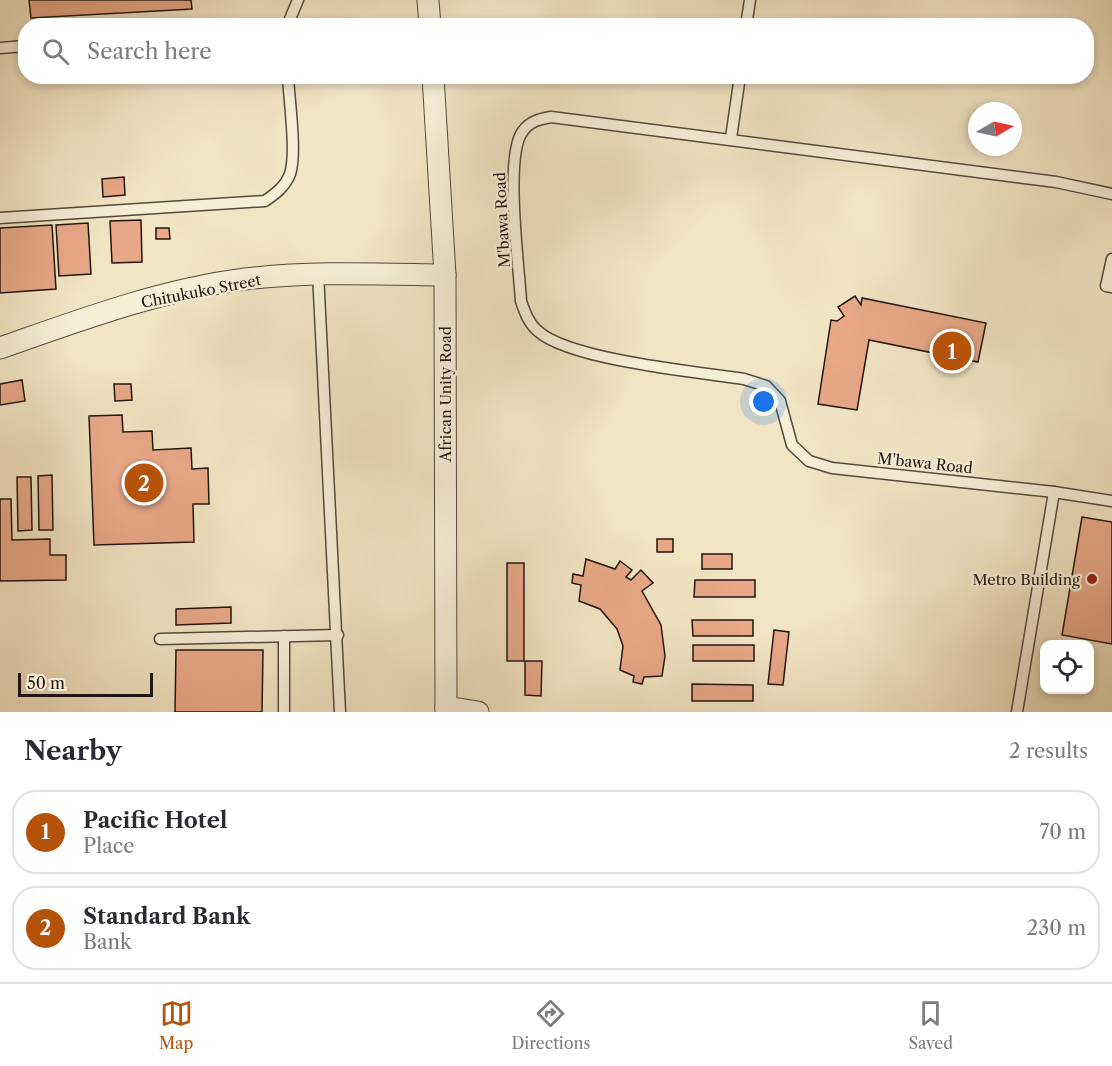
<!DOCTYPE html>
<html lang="en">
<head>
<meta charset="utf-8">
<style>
	:root { --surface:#fff; --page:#f7f7f7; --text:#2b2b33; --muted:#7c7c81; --line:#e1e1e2; --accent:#b45309 }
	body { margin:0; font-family:"Libre Caslon Text",serif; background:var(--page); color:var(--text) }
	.controls { position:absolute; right:18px; bottom:18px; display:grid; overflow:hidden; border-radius:12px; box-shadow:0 3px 9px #0003 }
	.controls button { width:54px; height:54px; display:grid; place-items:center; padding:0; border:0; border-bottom:2px solid var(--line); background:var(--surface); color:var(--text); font:30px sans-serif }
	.compass { position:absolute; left:968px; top:102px; width:54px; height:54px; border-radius:50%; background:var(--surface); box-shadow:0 3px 9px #0003; rotate:81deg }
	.scale { position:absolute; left:18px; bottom:15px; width:135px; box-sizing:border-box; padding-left:6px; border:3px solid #221510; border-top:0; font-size:16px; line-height:21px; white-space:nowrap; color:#221510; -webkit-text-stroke:4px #f7eed8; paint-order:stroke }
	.you { position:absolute; left:764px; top:402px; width:21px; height:21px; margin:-15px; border:4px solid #fff; border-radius:50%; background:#1a73e8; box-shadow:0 0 0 9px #1a73e833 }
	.badge { display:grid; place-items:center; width:39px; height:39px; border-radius:50%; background:var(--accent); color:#fff; font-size:20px; font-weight:700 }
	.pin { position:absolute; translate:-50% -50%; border:3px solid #fff; box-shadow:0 2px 6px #0006 }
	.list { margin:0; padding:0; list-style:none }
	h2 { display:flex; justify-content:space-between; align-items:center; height:78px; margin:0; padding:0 24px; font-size:26px }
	h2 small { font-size:20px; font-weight:400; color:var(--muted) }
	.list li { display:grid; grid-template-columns:39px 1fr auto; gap:18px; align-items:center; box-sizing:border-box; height:84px; margin:0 12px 12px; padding:0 12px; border:2px solid var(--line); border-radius:24px }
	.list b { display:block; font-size:22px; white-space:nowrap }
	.list p { margin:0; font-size:20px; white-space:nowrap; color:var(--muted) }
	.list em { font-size:20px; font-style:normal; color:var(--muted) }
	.icon { flex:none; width:33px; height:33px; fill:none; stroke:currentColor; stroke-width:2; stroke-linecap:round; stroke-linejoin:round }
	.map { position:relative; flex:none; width:1112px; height:712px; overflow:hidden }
	.search { position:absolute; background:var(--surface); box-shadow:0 3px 9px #0003; left:18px; right:18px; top:18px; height:66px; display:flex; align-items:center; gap:15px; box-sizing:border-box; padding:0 21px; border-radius:24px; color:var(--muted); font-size:22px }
	.sheet { height:270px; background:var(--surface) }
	nav { display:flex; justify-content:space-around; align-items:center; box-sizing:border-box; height:84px; border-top:2px solid var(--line); background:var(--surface); font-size:16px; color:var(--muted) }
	nav a { display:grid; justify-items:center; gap:3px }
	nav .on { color:var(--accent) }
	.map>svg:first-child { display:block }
</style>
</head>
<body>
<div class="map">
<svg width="1112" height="712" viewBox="0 0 1112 712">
	<rect width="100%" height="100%" fill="#f2e5c3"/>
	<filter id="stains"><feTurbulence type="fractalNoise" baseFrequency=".00333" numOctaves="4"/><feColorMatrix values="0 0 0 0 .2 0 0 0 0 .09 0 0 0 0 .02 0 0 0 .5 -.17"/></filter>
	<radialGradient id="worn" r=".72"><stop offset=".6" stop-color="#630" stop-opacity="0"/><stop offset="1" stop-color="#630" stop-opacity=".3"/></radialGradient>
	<g fill="#e8a888" stroke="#221510" stroke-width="1.5">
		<polygon points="29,0 191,0 192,9 31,18"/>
		<polygon points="124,177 125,195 103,197 102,179"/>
		<polygon points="141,220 142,262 112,263 110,221"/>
		<polygon points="88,223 91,274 59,276 56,225"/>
		<polygon points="52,225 56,289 0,293 0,228"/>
		<polygon points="156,228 169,228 170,239 156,239"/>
		<polygon points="855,296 861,305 862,298 986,323 978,362 869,340 857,410 818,404 831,320 837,321 844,316 838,307"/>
		<polygon points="22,380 25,401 0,405 0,384"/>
		<polygon points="114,384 131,384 132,400 115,401"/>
		<polygon points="122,415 123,432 152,431 153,450 191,448 192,469 208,468 209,504 193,504 194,542 94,545 89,416"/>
		<polygon points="52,475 53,530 39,530 38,476"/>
		<polygon points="17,477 31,477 32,530 18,531"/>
		<polygon points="0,499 11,499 12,540 50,539 50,555 66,555 66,580 0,581"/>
		<polygon points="1082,517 1112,522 1112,644 1062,635"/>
		<rect x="657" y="539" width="16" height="13"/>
		<rect x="702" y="554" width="30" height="15"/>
		<polygon points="586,559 615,569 620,561 632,570 626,577 631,580 641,570 653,583 642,591 661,625 665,656 662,676 644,677 642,684 633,682 634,676 620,670 623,646 617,629 600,609 579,601 581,585 572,583 573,574 583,576"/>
		<rect x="507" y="563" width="17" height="98"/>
		<polygon points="695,580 755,580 755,597 694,597"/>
		<polygon points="231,607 231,623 176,625 176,609"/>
		<polygon points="692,620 753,620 753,636 693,636"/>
		<polygon points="774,630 789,632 783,685 768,684"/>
		<rect x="693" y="645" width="61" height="16"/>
		<polygon points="176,650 263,650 262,712 175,712"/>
		<polygon points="525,661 542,661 541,696 525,695"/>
		<polygon points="692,684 753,685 753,701 692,701"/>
	</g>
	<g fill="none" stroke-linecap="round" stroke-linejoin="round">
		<g stroke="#56493d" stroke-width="13">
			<g id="lane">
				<polyline points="287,26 298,0"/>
				<polyline points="746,26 750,0"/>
				<polyline points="0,48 26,46"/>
				<polyline points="731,138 740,76"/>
				<path d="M0 218 265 201C275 194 285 187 290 174 297 153 289 100 288 76"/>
				<polyline points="1112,259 1106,286 1112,287"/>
				<polyline points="318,273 340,712"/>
				<path d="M1054 492 832 468 809 461 792 445 780 401 766 386 744 379C697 372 572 360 539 332 529 324 525 313 521 301 519 267 504 154 523 131 530 121 540 119 551 117L1056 182 1112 194"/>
				<polyline points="284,636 284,712"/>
				<polyline points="160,639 338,635"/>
				<polyline points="1017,712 1054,492 1112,501"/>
			</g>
		</g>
		<g stroke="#56493d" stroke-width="23">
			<g id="street">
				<polyline points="428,0 430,26"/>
				<polyline points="433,76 445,275 446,712"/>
				<path d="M0 348C80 320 160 290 245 279 311 271 378 274 445 275"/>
				<polyline points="446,707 478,712"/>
			</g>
		</g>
		<use href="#lane" stroke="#f7eed8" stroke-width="10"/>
		<use href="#street" stroke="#f7eed8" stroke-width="21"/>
	</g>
	<circle fill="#8f2418" stroke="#f7eed8" stroke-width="2" cx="1092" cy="579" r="6"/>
	<g text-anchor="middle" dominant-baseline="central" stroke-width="5" stroke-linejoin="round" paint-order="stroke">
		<g font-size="15" fill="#221510" stroke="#f7eed8">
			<text transform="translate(502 220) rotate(-93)">M'bawa Road</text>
			<text transform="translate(201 291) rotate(-11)">Chitukuko Street</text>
			<text transform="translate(445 394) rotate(-90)">African Unity Road</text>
			<text transform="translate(925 463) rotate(6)">M'bawa Road</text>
		</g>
		<g font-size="15" fill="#221510" stroke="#f7eed8" text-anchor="end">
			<text x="1080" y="579">Metro Building</text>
		</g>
	</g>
	<rect width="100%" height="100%" filter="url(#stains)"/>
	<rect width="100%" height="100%" fill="url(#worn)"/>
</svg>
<div class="controls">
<button><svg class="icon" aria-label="locate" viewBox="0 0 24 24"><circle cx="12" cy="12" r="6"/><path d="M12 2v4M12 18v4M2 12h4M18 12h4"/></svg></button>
</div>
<svg class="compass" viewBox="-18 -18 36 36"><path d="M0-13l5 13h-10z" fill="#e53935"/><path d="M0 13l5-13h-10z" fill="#7c7c81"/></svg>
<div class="scale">50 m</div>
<div class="you"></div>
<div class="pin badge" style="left:952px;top:351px">1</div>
<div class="pin badge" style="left:144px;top:483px">2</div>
<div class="search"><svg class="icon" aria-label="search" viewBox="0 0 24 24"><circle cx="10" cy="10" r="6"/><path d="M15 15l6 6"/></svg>Search here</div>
</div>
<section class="sheet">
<h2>Nearby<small>2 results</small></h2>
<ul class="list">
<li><span class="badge">1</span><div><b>Pacific Hotel</b><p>Place</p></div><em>70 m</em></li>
<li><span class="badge">2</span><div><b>Standard Bank</b><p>Bank</p></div><em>230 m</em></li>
</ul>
</section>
<nav>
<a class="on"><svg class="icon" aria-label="map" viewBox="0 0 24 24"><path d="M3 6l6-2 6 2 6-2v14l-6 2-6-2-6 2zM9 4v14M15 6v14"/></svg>Map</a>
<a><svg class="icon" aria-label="directions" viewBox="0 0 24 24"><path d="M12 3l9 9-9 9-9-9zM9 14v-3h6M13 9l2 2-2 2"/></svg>Directions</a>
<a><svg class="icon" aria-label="saved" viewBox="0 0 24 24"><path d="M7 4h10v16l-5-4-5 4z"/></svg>Saved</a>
</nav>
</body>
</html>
